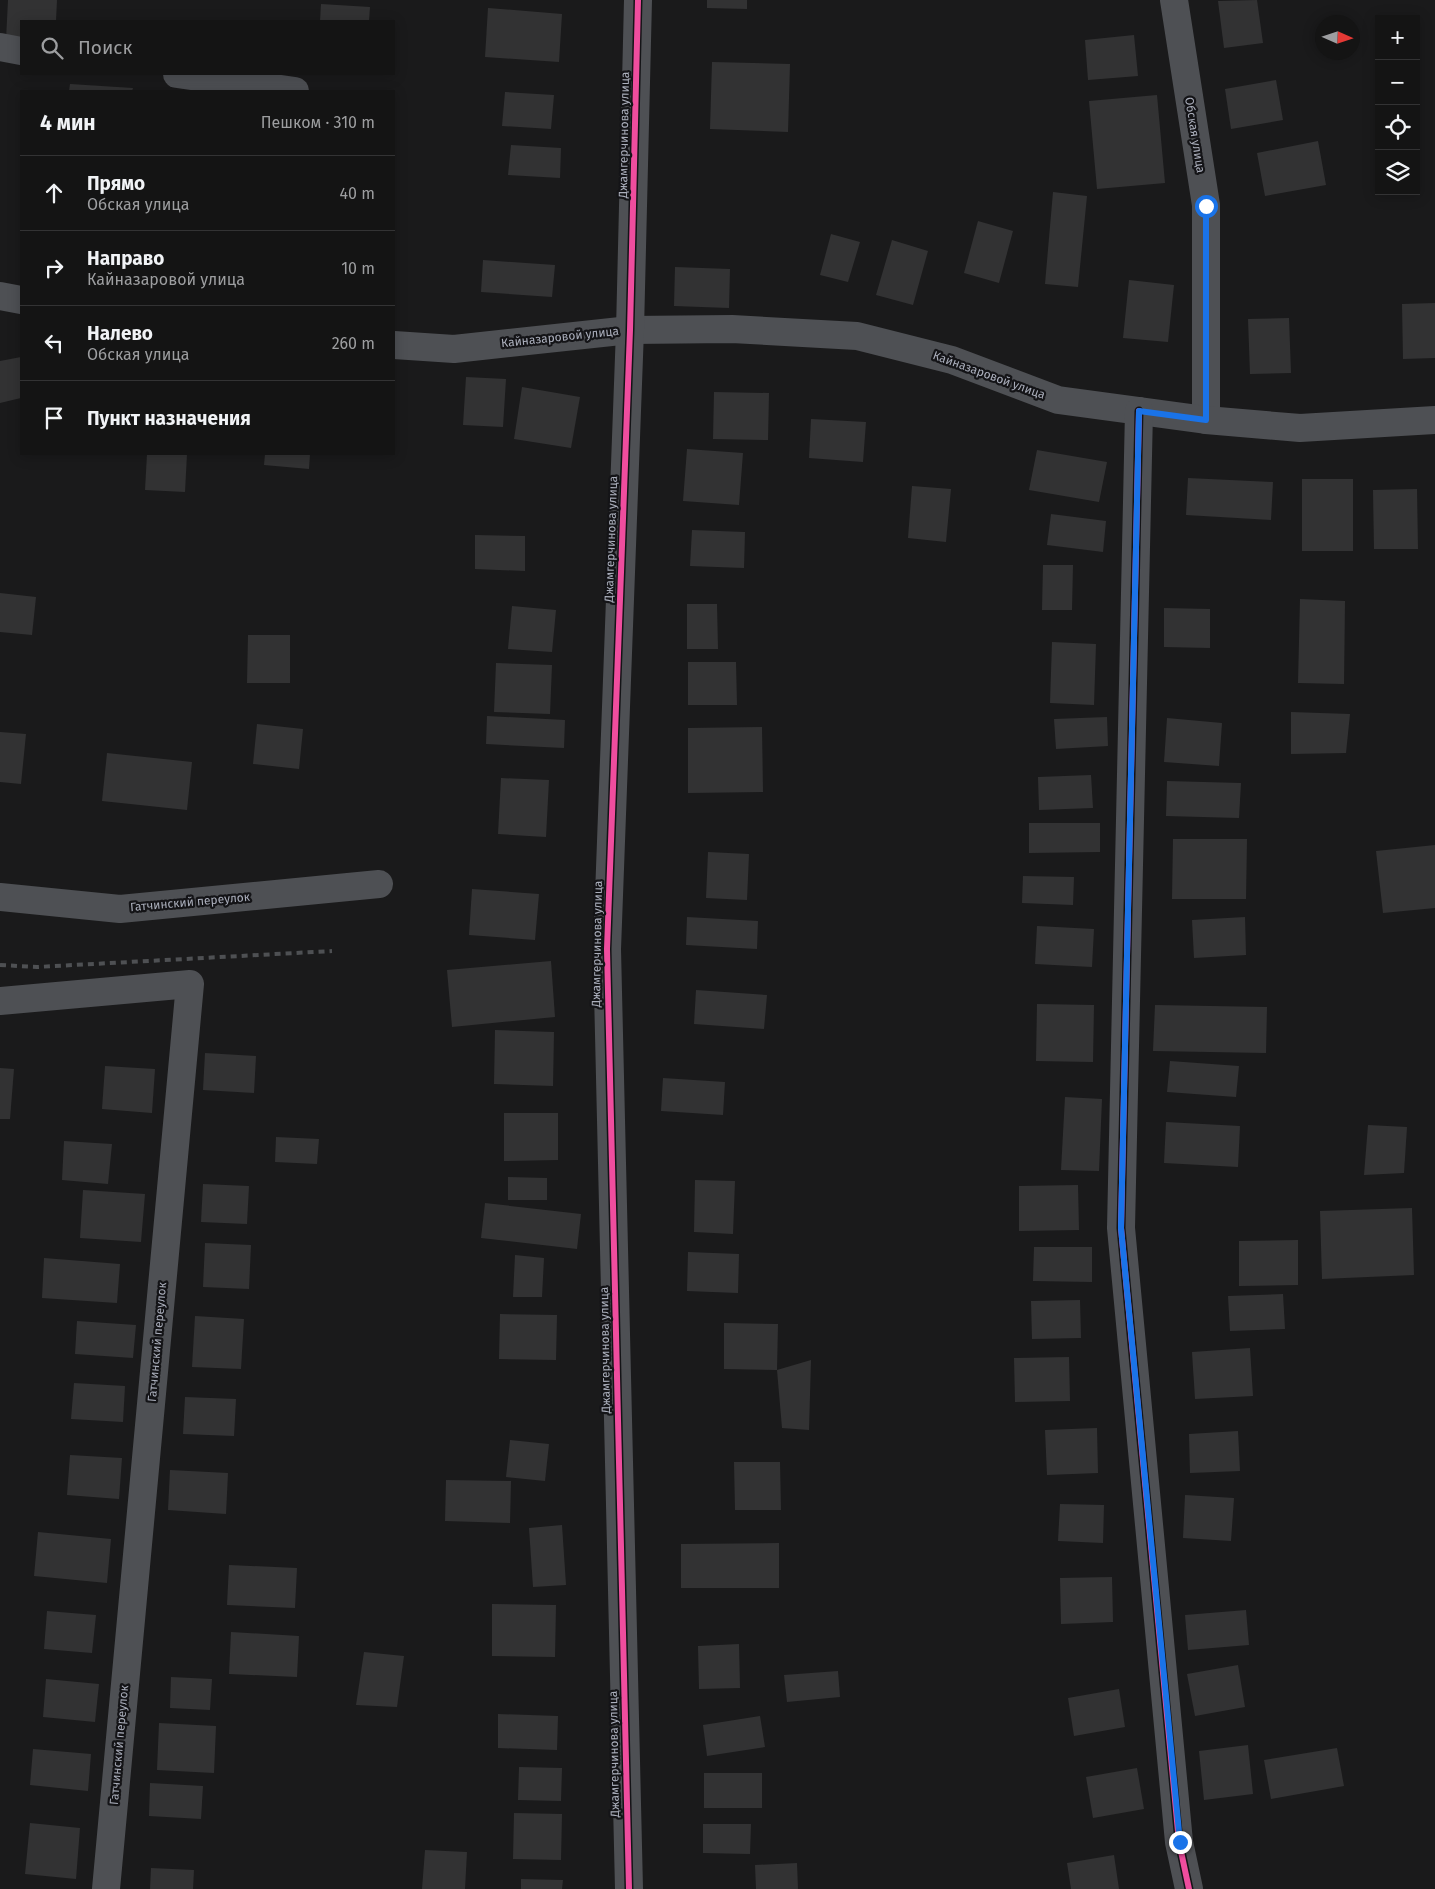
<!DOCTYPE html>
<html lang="ru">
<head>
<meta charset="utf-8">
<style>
	:root { --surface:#141414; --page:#212122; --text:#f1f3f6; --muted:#9d9ea0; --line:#333334 }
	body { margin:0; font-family:"Fira Sans",sans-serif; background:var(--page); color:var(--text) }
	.controls { position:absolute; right:15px; top:15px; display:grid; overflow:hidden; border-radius:0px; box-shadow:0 2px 12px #0003 }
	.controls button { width:45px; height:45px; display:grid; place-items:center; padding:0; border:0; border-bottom:1px solid var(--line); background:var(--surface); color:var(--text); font:25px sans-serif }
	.compass { position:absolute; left:1315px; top:15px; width:45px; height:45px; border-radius:50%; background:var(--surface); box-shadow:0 2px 12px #0003; rotate:93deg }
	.stop { position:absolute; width:15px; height:15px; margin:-11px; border:4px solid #1a73e8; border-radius:50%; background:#fff }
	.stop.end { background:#1a73e8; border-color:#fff; box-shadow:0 1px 5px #0008 }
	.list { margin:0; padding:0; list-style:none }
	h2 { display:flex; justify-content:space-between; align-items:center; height:65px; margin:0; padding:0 20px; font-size:21px }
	h2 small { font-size:16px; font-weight:400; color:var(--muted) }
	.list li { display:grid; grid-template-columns:32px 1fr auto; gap:15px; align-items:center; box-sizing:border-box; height:75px; padding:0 20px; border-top:1px solid var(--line) }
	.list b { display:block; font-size:19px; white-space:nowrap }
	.list p { margin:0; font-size:16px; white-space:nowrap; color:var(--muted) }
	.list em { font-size:16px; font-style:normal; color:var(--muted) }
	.icon { flex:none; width:28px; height:28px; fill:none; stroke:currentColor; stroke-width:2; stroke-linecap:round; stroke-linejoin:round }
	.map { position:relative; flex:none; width:1435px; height:1889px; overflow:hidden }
	.search { position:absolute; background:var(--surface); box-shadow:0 2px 12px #0003; left:20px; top:20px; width:375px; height:55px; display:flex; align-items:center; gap:12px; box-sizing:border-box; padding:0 18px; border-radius:0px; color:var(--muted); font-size:19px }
	.panel { position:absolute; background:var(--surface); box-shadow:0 2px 12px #0003; left:20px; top:90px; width:375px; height:365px; border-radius:0px }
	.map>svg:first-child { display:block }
</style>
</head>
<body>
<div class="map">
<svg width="1435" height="1889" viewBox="0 0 1435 1889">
	<rect width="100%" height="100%" fill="#1a1a1b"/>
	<g fill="#323233">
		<polygon points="8,0 57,0 56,21 21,21 21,41 6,40"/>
		<polygon points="707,0 747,0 747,9 707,8"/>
		<polygon points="1257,0 1263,43 1224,48 1218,1"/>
		<polygon points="321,4 370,7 369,21 320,21"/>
		<polygon points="488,8 562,14 559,62 485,57"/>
		<polygon points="1134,35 1138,76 1088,80 1085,40"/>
		<polygon points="712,62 790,64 788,132 710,129"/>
		<polygon points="1276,80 1283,120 1231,129 1225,89"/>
		<polygon points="70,84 133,88 132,91 69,91"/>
		<polygon points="505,92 554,95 551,129 502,126"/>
		<polygon points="1157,95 1165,183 1097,189 1089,101"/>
		<polygon points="1318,141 1326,185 1265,196 1257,153"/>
		<polygon points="511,145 561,148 560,178 508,175"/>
		<polygon points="1053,192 1087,196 1078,287 1045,284"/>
		<polygon points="978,221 1013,231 999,283 964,273"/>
		<polygon points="831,234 860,242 848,282 820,275"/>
		<polygon points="892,240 928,251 913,305 876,295"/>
		<polygon points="483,260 555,265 552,297 481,292"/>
		<polygon points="675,267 730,269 729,308 674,306"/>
		<polygon points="1129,280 1174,285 1168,342 1123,338"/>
		<polygon points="1435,303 1435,358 1403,359 1402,304"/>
		<polygon points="1289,318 1291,373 1250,374 1248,319"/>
		<polygon points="21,357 21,398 0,403 0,361"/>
		<polygon points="466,377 506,379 503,427 463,425"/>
		<polygon points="522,387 580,397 571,448 514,439"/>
		<polygon points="714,392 769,393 768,440 713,439"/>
		<polygon points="811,419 866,422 863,462 809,458"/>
		<polygon points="687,449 743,453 739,505 683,501"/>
		<polygon points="1037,450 1107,462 1099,502 1029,490"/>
		<polygon points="147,454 187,454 185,492 145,490"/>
		<polygon points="265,454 310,454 309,469 264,465"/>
		<polygon points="1188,478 1273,482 1271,520 1186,515"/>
		<rect x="1302" y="479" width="51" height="72"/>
		<polygon points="912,486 951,489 946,542 908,538"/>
		<polygon points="1417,489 1418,549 1374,549 1373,490"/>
		<polygon points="1051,514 1106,521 1103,552 1047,545"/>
		<polygon points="692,530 745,532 744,568 690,566"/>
		<polygon points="475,535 525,536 525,571 475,569"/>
		<polygon points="1043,565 1073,565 1072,610 1042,610"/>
		<polygon points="0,593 36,597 32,635 0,632"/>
		<polygon points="1300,599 1345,601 1344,684 1298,683"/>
		<polygon points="687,604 717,604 718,649 687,649"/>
		<polygon points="512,606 556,610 552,652 508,649"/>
		<polygon points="1164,608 1210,609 1210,648 1164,647"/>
		<polygon points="248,635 290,635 290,683 247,683"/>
		<polygon points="1052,642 1096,644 1094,705 1050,703"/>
		<polygon points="688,662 736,662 737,705 688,705"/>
		<polygon points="496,663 552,665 550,714 494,712"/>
		<polygon points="1291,712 1350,714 1346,753 1291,754"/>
		<polygon points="487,716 565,720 564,748 486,744"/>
		<polygon points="1107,717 1108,746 1056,749 1054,719"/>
		<polygon points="1167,718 1222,723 1219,766 1164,762"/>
		<polygon points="257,724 303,729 299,769 253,764"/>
		<polygon points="762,727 763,792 688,793 688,728"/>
		<polygon points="0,732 26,734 21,784 0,782"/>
		<polygon points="107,753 192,762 187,810 102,801"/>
		<polygon points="1091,775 1093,808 1039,810 1038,777"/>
		<polygon points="501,778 549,780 546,837 498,834"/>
		<polygon points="1167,781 1241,783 1239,818 1166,816"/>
		<polygon points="1029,823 1100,823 1100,852 1029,853"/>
		<polygon points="1173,839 1247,839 1246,899 1172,899"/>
		<polygon points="1435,845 1435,908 1383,913 1376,851"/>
		<polygon points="708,852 749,854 747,900 706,898"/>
		<polygon points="1023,876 1074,877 1073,905 1022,903"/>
		<polygon points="472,889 539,894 535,940 469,935"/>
		<polygon points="687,917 758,921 757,949 686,945"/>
		<polygon points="1245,917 1246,955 1194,958 1192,920"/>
		<polygon points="1037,926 1094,929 1092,967 1035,964"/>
		<polygon points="551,961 555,1017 452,1027 447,970"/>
		<polygon points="696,990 767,995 764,1029 694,1024"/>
		<polygon points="1037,1004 1094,1005 1093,1062 1036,1061"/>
		<polygon points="1155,1005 1267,1007 1266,1053 1153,1051"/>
		<polygon points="495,1030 554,1032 553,1086 494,1084"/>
		<polygon points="205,1053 256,1056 254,1093 203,1090"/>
		<polygon points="1170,1061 1239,1066 1236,1097 1167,1092"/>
		<polygon points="105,1066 155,1069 152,1113 102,1109"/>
		<polygon points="0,1068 14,1069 10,1119 0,1119"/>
		<polygon points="663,1078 725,1082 723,1115 661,1111"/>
		<polygon points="1065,1097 1102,1099 1099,1171 1061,1170"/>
		<polygon points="504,1113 558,1113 558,1160 504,1161"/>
		<polygon points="1166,1122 1240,1126 1238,1167 1164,1163"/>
		<polygon points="1368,1125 1407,1127 1404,1173 1364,1175"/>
		<polygon points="276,1137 319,1139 317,1164 275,1162"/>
		<polygon points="64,1141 112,1144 108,1184 62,1180"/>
		<polygon points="508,1177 547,1178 547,1200 508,1200"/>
		<polygon points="695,1180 735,1181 733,1234 694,1232"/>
		<polygon points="203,1184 249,1186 247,1224 201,1222"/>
		<polygon points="1078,1185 1079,1230 1019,1231 1019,1186"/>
		<polygon points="83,1190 145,1194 141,1242 80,1238"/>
		<polygon points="485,1203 581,1214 577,1249 481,1238"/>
		<polygon points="1412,1208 1414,1275 1322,1279 1320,1211"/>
		<polygon points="1298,1240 1298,1285 1239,1286 1239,1241"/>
		<polygon points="205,1243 251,1245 249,1289 203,1287"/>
		<polygon points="1034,1247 1092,1247 1092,1282 1033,1281"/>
		<polygon points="688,1252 739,1254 738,1293 687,1291"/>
		<polygon points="515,1255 544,1258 542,1297 513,1297"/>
		<polygon points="44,1258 120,1264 117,1303 42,1298"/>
		<polygon points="1283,1294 1285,1329 1230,1331 1228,1296"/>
		<polygon points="1080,1300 1081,1338 1032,1339 1031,1301"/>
		<polygon points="500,1314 557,1315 556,1360 499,1359"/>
		<polygon points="195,1316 244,1319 241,1369 192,1367"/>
		<polygon points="77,1321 136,1325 133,1358 75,1354"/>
		<polygon points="724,1323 778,1324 777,1370 724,1369"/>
		<polygon points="1250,1348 1253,1396 1195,1399 1192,1352"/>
		<polygon points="1069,1357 1070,1401 1015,1402 1014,1358"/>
		<polygon points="811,1360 809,1430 782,1428 777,1370"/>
		<polygon points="74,1383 125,1386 123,1422 71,1419"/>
		<polygon points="185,1397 236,1399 234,1436 183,1434"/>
		<polygon points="1097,1428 1098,1473 1047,1475 1045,1430"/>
		<polygon points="1238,1431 1240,1471 1190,1473 1189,1434"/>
		<polygon points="510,1440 549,1444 545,1481 506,1477"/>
		<polygon points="70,1455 122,1458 119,1499 67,1495"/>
		<polygon points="734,1462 780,1462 781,1510 735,1510"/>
		<polygon points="170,1470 228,1473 226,1514 168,1510"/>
		<polygon points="446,1480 511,1481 510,1523 445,1521"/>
		<polygon points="1185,1495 1234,1498 1231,1541 1183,1538"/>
		<polygon points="1060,1504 1104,1505 1103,1543 1058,1541"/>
		<polygon points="562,1525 566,1585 533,1587 529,1528"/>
		<polygon points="38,1532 111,1539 107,1583 34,1576"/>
		<polygon points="779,1543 779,1588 681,1588 681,1544"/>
		<polygon points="229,1565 297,1568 295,1608 227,1605"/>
		<polygon points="1112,1577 1113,1622 1061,1624 1060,1578"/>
		<polygon points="492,1604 556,1605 555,1657 492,1656"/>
		<polygon points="1246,1610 1249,1645 1188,1650 1185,1615"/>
		<polygon points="47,1611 96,1615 92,1653 44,1649"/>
		<polygon points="231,1632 299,1636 297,1677 229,1674"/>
		<polygon points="739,1644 740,1688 699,1689 698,1646"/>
		<polygon points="364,1652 404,1656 397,1707 356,1705"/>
		<polygon points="1238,1665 1245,1707 1195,1716 1187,1674"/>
		<polygon points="838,1671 840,1697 787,1702 784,1675"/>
		<polygon points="171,1677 212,1679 210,1710 170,1708"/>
		<polygon points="46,1679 99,1684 95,1722 43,1717"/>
		<polygon points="1119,1689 1125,1727 1074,1736 1068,1698"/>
		<polygon points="498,1714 558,1716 557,1750 498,1748"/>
		<polygon points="760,1716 765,1747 707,1756 703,1725"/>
		<polygon points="159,1723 216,1726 214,1773 157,1770"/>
		<polygon points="1248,1745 1253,1794 1204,1800 1199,1751"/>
		<polygon points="1337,1748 1344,1786 1271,1799 1264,1760"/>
		<polygon points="33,1749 91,1754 88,1791 30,1785"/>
		<polygon points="519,1767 562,1768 561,1801 518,1800"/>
		<polygon points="1137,1768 1144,1809 1093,1818 1086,1777"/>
		<rect x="704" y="1773" width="58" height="35"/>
		<polygon points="150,1783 203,1786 201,1819 149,1816"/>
		<polygon points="514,1813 562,1814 561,1860 513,1859"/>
		<polygon points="30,1823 80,1828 76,1879 25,1874"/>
		<polygon points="703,1824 751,1824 750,1854 703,1853"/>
		<polygon points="425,1850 467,1852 465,1889 422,1889"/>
		<polygon points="1114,1855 1119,1889 1071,1889 1067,1863"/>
		<polygon points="797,1863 798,1889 756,1889 755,1865"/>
		<polygon points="151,1868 194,1870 193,1889 150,1889"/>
		<polygon points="521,1879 563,1880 562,1889 521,1889"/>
	</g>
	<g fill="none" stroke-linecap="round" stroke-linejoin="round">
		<g stroke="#4e5054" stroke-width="28">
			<polyline points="1174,0 1206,205 1206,420"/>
			<polyline points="0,47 21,51"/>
			<polyline points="177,74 295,91"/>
			<polyline points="0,296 21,300"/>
			<polyline points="394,345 454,349 630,330 732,329 857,336 952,360 1058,400 1206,420 1300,428 1435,420"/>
			<polyline points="1139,411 1121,1228 1179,1842 1189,1889"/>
			<polyline points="0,897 120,909 379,884"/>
			<polyline points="0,1001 190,984 106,1889"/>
		</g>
		<polyline stroke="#4e5054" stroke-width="28" points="629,1889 607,949 630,330 638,0"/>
		<polyline stroke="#4e5053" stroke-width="4" stroke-dasharray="6 5" stroke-linecap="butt" points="0,965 37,967 332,951"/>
		<g stroke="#141417" stroke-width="9">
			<g id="cycleway">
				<polyline points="1139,411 1121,1228 1179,1842 1189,1889"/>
				<polyline points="629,1889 607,949 630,330 638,0"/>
			</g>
		</g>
		<use href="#cycleway" stroke="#ef4d9e" stroke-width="6"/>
	</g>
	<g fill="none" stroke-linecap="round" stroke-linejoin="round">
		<polyline stroke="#1a73e8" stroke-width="6" points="1180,1842 1121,1228 1139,411 1206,420 1206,206"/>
	</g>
	<g text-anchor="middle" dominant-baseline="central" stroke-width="4.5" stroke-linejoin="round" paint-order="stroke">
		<g font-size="12" fill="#abafbc" stroke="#141417">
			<text transform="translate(624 135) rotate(-89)">Джамгерчинова улица</text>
			<text transform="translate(1195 135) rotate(81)">Обская улица</text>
			<text transform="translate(560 337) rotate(-6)">Кайназаровой улица</text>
			<text transform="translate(989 375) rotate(20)">Кайназаровой улица</text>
			<text transform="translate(611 539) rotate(-88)">Джамгерчинова улица</text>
			<text transform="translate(190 902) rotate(-5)">Гатчинский переулок</text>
			<text transform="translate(597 944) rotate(-89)">Джамгерчинова улица</text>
			<text transform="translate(157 1342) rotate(-85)">Гатчинский переулок</text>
			<text transform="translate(605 1350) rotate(-91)">Джамгерчинова улица</text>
			<text transform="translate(119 1745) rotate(-85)">Гатчинский переулок</text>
			<text transform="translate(614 1754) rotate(-91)">Джамгерчинова улица</text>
		</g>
	</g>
</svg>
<div class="controls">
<button>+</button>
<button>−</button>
<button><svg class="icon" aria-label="locate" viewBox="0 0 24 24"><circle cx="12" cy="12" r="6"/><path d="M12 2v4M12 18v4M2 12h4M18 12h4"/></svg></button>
<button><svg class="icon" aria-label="layers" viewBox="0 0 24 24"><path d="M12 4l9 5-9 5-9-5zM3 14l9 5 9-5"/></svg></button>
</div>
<svg class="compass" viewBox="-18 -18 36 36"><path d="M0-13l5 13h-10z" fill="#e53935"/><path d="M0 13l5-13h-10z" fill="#9d9ea0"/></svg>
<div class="stop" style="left:1206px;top:206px"></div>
<div class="stop end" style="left:1180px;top:1842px"></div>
<div class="search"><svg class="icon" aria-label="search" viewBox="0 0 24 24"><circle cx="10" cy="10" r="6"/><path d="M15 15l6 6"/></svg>Поиск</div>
<section class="panel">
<h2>4 мин<small>Пешком · 310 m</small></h2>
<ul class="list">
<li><svg class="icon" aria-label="ahead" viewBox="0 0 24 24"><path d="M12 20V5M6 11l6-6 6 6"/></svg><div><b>Прямо</b><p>Обская улица</p></div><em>40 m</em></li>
<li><svg class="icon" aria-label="right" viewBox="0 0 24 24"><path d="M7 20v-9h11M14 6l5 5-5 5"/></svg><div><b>Направо</b><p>Кайназаровой улица</p></div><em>10 m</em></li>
<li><svg class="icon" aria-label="left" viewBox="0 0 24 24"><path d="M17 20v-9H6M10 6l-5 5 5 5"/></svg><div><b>Налево</b><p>Обская улица</p></div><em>260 m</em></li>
<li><svg class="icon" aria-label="arrive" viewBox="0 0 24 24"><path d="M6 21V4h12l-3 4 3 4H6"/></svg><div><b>Пункт назначения</b></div></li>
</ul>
</section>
</div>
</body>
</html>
